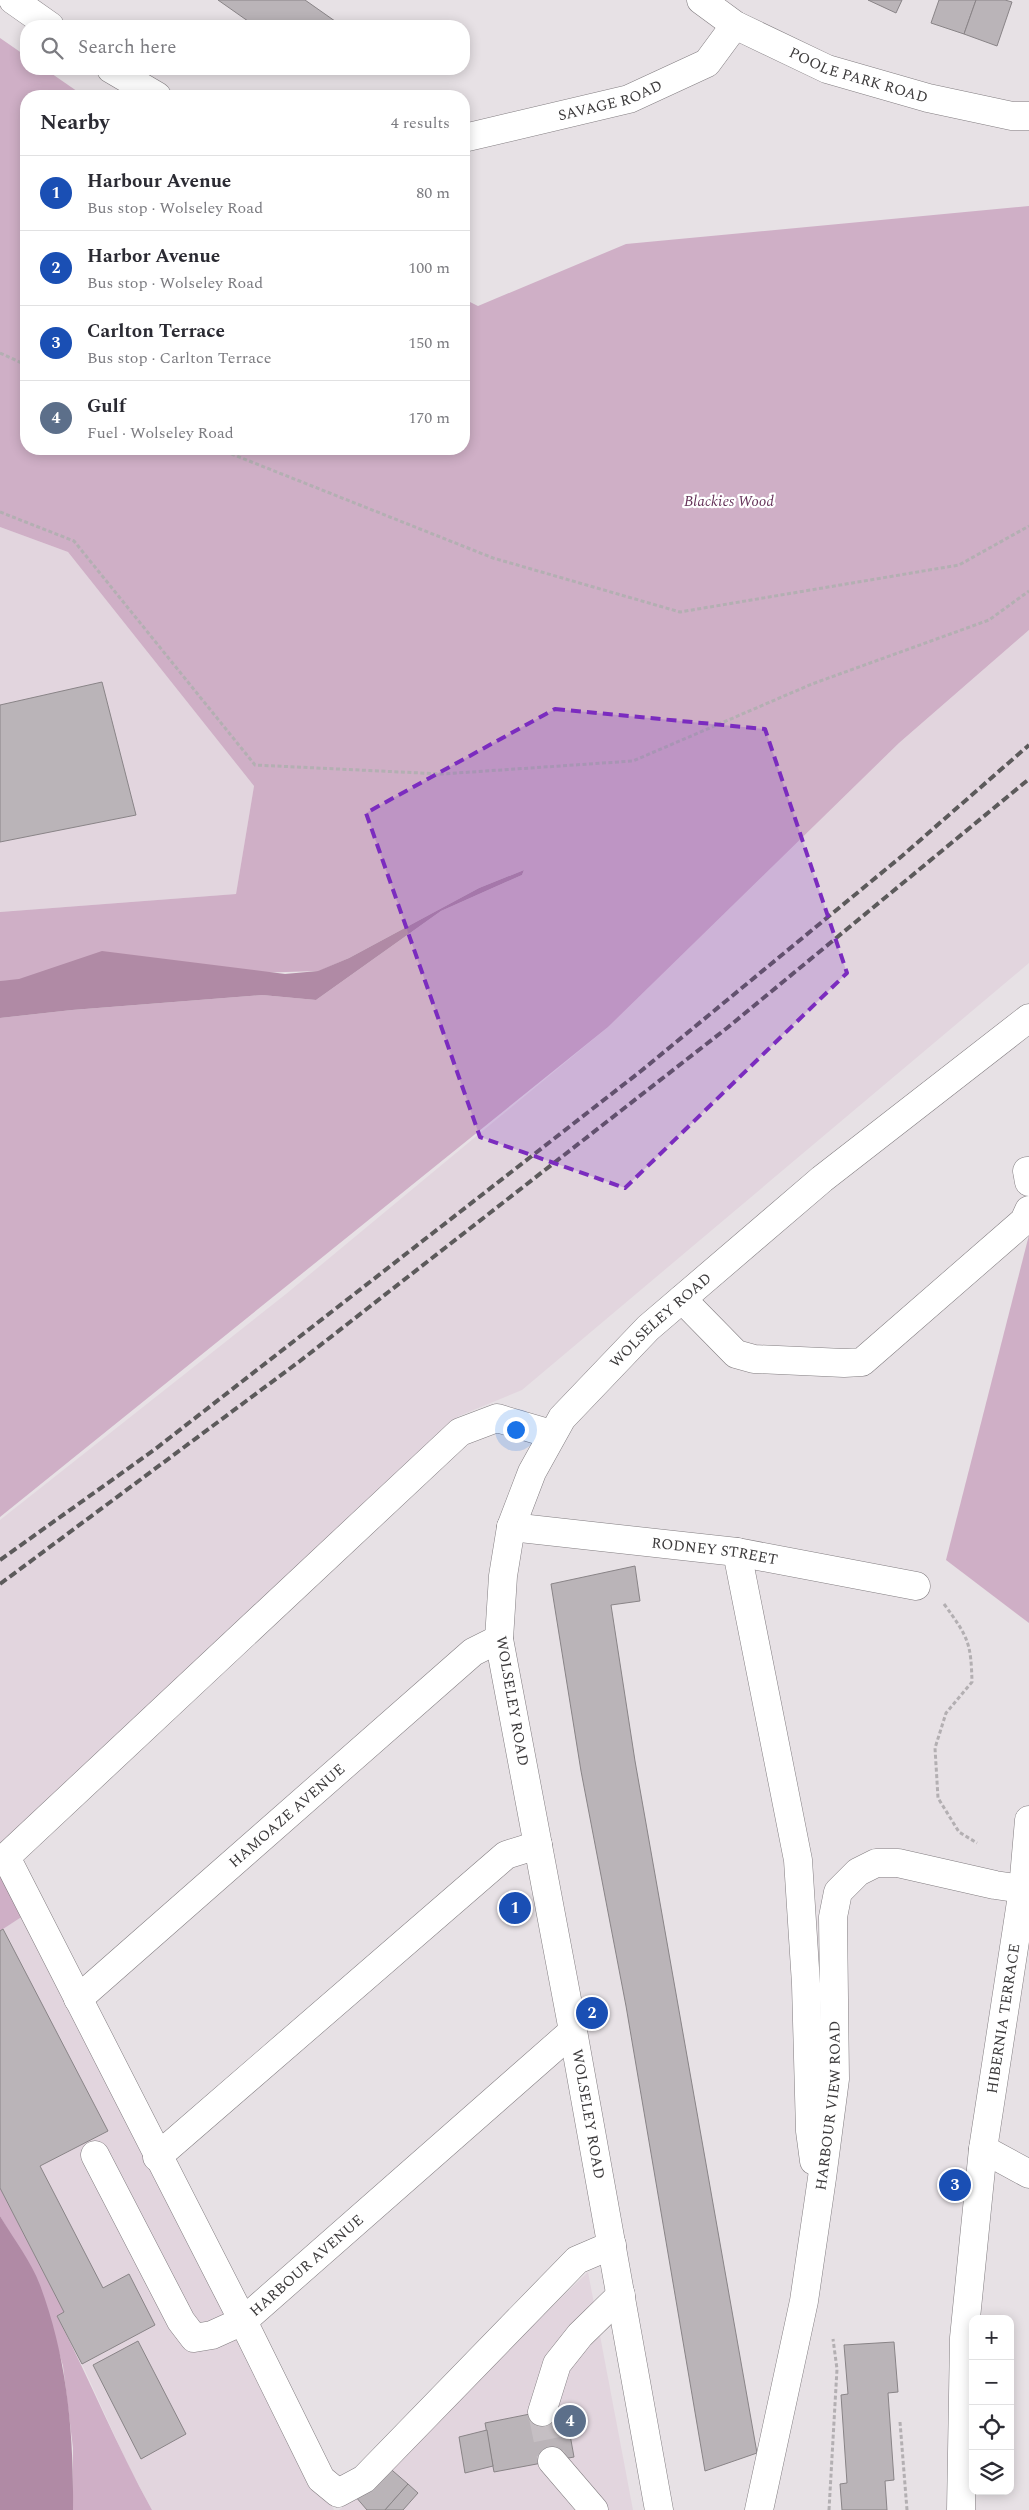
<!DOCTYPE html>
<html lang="en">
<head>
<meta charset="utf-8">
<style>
	:root { --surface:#fff; --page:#f7f7f7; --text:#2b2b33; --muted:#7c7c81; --line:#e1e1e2; --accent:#ea580c }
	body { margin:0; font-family:Spectral,serif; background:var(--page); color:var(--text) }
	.controls { position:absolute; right:15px; bottom:15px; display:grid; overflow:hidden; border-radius:10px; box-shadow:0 2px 12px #0003 }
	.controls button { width:45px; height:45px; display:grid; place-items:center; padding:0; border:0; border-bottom:1px solid var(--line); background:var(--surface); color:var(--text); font:25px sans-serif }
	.you { position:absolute; left:515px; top:1429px; width:18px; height:18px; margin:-12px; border:4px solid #fff; border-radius:50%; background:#1a73e8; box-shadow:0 0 0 8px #1a73e833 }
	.badge { display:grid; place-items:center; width:32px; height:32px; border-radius:50%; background:var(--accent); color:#fff; font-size:16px; font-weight:700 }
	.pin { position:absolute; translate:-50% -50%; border:2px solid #fff; box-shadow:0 1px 5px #0006 }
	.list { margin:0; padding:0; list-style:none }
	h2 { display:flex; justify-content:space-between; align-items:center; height:65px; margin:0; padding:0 20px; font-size:21px }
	h2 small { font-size:16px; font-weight:400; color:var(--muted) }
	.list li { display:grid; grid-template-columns:32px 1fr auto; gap:15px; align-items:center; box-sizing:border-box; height:75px; padding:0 20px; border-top:1px solid var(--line) }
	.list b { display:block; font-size:19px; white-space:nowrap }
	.list p { margin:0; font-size:16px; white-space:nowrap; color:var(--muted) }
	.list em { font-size:16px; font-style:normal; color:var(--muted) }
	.icon { flex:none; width:28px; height:28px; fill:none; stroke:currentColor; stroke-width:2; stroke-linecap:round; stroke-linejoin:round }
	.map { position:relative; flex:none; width:1029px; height:2510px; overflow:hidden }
	.search { position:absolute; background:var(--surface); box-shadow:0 2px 12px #0003; left:20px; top:20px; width:450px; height:55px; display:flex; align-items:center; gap:12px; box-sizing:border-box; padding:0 18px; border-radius:20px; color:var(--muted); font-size:19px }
	.panel { position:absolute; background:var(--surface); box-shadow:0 2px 12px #0003; left:20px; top:90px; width:450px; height:365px; border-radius:20px }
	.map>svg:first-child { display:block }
</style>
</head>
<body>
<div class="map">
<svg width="1029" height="2510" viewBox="0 0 1029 2510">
	<rect width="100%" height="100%" fill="#e7e1e5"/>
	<g fill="#e2d5de">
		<polygon points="0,527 68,552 254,786 236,894 0,912"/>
		<polygon points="1029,630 1029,963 522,1390 459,1416 0,1846 0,1520 286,1294 608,1027 899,743"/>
		<polygon points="23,1916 334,2510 152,2510 128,2465 82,2364 57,2316 64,2312 0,2188 0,1931"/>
		<polygon points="588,2272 633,2510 339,2510"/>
	</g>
	<g fill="#cfafc6">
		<polygon points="0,38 26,56 26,69 45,69 84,96 26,96 26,449 464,449 464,299 478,306 626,244 1029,206 1029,630 899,743 608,1027 0,1517 0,1018 72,1010 262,995 316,1000 441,911 522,875 524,870 479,888 349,958 319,971 0,981 0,912 236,894 254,786 68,552 0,527"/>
		<polygon points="1029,1235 1029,1623 946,1560"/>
		<polygon points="0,1873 23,1916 0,1931"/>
		<path d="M0 2188 64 2312 57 2316C90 2380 117 2447 152 2510H73V2448L63 2366 39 2284 0 2216Z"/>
	</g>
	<g fill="#b08aa5">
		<polygon points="524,870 522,875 441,911 316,1000 262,995 72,1010 0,1018 0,981 19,979 102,951 285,974 318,971 349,958 479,888"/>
		<path d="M0 2216C13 2238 31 2261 40 2285 67 2357 74 2434 73 2510H0Z"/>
	</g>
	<g fill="#bab4b8" stroke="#898487">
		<polygon points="218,0 305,0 342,26 255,26"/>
		<polygon points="868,0 902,0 896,13"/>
		<polygon points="939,0 976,0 964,34 931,23"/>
		<polygon points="976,0 1005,0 1012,2 997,46 964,34"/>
		<polygon points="102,682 136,815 0,842 0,705"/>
		<polygon points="635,1566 640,1601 611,1605 635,1761 757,2453 705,2471 626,2006 581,1771 551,1584"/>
		<polygon points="3,1929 108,2131 40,2166 103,2288 129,2274 155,2325 82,2364 57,2316 64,2312 0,2188 0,1931"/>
		<polygon points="138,2341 186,2434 141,2459 93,2365"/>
		<polygon points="894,2342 898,2392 888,2393 894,2480 885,2481 887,2510 842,2510 840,2484 847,2483 841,2395 848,2394 844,2345"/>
		<polygon points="565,2407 574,2457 494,2472 485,2423"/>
		<polygon points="487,2430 493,2466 465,2473 459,2437"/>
		<polygon points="386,2465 408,2484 385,2510 367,2510 355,2496"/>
		<polygon points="408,2484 418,2493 403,2510 385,2510"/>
	</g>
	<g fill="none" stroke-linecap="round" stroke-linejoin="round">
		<polyline stroke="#c5bfc3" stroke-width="28" stroke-dasharray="28 14" stroke-linecap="butt" points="542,2412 552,2461"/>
		<g stroke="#827d80" stroke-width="29">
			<g id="minor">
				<polyline points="13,0 50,26"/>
				<path id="s1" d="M701 0 735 25 827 69 928 98 1012 116H1029"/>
				<polyline points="111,69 157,96"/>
				<path id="s2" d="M464 138 629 99 707 63 735 25"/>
				<polyline points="1027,1171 1029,1182"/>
				<polyline points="682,1299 736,1354 754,1359 844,1363 862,1362 1024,1221 1029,1210"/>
				<polyline points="551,1434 497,1418 460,1432 6,1857 243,2321 321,2479 338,2493 364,2479 577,2260 612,2245"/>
				<path id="s3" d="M511 1527 737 1552 916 1586"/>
				<polyline points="737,1552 798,1860 806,1984 810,2131 814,2161"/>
				<path id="s4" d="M78 1999 473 1652 499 1639"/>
				<polyline points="983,2149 1029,2174"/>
				<path id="s5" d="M95 2155 181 2321 194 2338 212 2335 243 2321 573 2031"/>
				<polyline points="157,2157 506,1855 538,1845"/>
				<polyline points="542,2412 557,2364 580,2335 621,2295"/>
				<polyline points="552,2461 594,2510"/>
				<path id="s6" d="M659 2510 573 2031 499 1639 503 1576 511 1527 532 1472 562 1418 648 1328 822 1179 1029 1018"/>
				<path id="s7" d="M759 2510 804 2301 822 2178 835 2079 833 1917 838 1892 858 1872 876 1863H898L995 1885 1023 1889 1029 1892"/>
				<path id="s8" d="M961 2510 964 2338 983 2149 1023 1889 1029 1820"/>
			</g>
		</g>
		<g stroke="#b3afb2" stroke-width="3" stroke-dasharray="4 2.5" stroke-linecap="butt">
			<polyline points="0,353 26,365"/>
			<polyline points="219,449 493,558 680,612 959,565 1029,526"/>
			<polyline points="0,512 74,541 255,765 442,774 633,761 812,684 989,620 1029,591"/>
			<path d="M944 1604C968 1637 971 1642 972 1682L946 1713 935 1748 938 1798 959 1832 977 1843"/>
			<polyline points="900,2422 907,2510"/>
			<polyline points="829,2510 837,2369 833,2339"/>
		</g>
		<use href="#minor" stroke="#fff" stroke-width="28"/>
		<g stroke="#5c5a5b" stroke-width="4" stroke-dasharray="8 4" stroke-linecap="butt">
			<polyline points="0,1560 154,1450 641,1071 902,856 1029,745"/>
			<polyline points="0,1584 300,1361 727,1028 1029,779"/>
		</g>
	</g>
	<path fill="#7b2cbf" fill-opacity="0.2" stroke="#7b2cbf" stroke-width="4" stroke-dasharray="10 6" stroke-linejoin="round" d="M555 709 765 729 847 973 625 1188 480 1137 366 813Z"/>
	<g text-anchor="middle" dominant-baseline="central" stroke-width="4.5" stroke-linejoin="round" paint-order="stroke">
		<g font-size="15" fill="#3b393a" stroke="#fff">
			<text stroke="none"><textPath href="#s1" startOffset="176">POOLE PARK ROAD</textPath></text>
			<text stroke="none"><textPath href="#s2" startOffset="151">SAVAGE ROAD</textPath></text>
			<text stroke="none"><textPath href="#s6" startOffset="1258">WOLSELEY ROAD</textPath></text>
			<text stroke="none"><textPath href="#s3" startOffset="205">RODNEY STREET</textPath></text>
			<text transform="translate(512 1701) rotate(80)">WOLSELEY ROAD</text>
			<text stroke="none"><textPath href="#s4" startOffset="278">HAMOAZE AVENUE</textPath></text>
			<text stroke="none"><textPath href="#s8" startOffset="494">HIBERNIA TERRACE</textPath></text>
			<text stroke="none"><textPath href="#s7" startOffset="411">HARBOUR VIEW ROAD</textPath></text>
			<text transform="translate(588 2114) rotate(80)">WOLSELEY ROAD</text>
			<text stroke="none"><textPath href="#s5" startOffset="345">HARBOUR AVENUE</textPath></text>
		</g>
		<g font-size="15" font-style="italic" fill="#66345a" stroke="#fff">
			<text x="729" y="501">Blackies Wood</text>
		</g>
	</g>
</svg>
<div class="controls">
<button>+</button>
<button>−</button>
<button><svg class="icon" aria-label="locate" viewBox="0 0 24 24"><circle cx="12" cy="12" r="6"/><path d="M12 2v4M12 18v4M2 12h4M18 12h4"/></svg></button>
<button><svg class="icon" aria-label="layers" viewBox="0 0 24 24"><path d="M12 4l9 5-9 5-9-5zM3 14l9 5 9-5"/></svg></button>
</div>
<div class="you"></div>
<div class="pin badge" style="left:515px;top:1908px;background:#1a4fb4">1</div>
<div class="pin badge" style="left:592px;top:2013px;background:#1a4fb4">2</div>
<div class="pin badge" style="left:955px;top:2185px;background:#1a4fb4">3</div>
<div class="pin badge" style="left:570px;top:2421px;background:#5c6f8a">4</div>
<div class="search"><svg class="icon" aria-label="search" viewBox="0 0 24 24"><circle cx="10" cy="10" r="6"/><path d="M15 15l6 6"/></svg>Search here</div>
<section class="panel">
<h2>Nearby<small>4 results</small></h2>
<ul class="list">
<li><span class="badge" style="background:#1a4fb4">1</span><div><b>Harbour Avenue</b><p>Bus stop · Wolseley Road</p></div><em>80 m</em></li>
<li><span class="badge" style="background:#1a4fb4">2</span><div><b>Harbor Avenue</b><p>Bus stop · Wolseley Road</p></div><em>100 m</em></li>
<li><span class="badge" style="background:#1a4fb4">3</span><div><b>Carlton Terrace</b><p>Bus stop · Carlton Terrace</p></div><em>150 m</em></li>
<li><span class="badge" style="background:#5c6f8a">4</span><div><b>Gulf</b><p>Fuel · Wolseley Road</p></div><em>170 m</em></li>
</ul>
</section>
</div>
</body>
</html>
